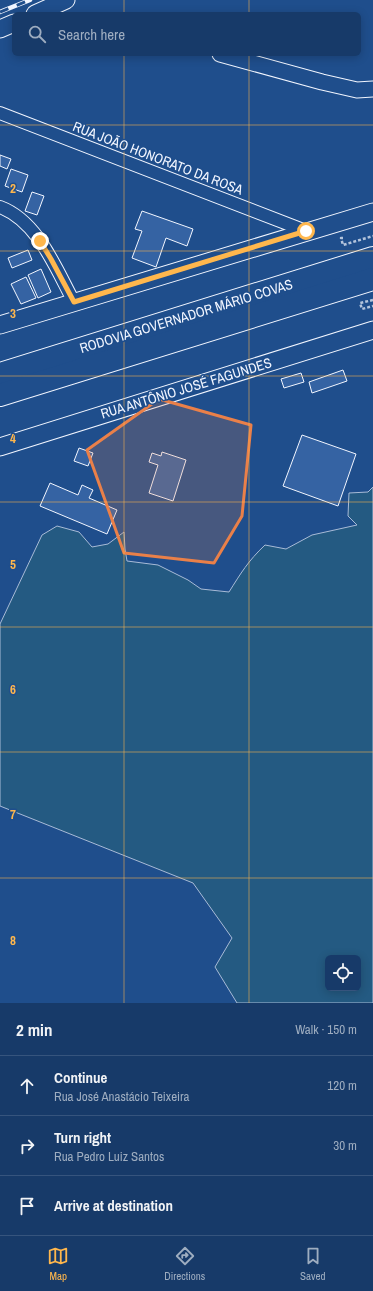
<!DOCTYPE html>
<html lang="en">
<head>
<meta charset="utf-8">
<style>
	:root { --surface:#173a69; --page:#20416f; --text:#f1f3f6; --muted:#9eadc0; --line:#36547d; --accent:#ffb74d }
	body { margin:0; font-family:"Archivo Narrow",sans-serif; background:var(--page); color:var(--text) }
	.controls { position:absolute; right:12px; bottom:12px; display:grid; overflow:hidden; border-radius:6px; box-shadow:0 2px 10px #0003 }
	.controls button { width:36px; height:36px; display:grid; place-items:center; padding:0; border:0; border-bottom:1px solid var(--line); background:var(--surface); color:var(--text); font:20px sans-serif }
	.stop { position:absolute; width:12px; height:12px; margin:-9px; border:3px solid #ffb74d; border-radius:50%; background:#fff }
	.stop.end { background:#ffb74d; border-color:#fff; box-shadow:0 1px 4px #0008 }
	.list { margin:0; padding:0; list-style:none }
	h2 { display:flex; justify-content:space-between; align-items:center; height:52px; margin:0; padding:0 16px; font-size:17px }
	h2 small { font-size:13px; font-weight:400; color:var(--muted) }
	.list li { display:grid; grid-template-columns:26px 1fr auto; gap:12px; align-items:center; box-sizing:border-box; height:60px; padding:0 16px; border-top:1px solid var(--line) }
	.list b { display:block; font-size:15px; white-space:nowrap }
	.list p { margin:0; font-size:13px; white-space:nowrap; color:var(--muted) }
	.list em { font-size:13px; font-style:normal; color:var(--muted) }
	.icon { flex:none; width:22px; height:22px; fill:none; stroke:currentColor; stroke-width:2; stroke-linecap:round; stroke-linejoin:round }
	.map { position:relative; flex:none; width:373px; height:1003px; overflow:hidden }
	.search { position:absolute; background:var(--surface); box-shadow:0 2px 10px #0003; left:12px; right:12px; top:12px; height:44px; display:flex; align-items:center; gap:10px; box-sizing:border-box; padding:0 14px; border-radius:6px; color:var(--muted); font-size:15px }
	.sheet { height:232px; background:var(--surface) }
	nav { display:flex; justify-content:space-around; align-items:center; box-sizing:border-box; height:56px; border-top:1px solid var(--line); background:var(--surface); font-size:11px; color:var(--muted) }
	nav a { display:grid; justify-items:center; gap:2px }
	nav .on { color:var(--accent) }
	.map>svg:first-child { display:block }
</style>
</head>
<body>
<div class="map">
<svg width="373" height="1003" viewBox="0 0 373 1003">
	<rect width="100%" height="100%" fill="#1f4e8c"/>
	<path fill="#245a82" stroke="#a8bbd7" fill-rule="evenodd" d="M373 487V1003H237L215 967 232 938 193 883 0 806V624L42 535 57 526 79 532 92 547 108 544 124 532 125 549 127 561 158 565 188 580 201 589 229 592C241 573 248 561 265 545L286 549 312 535 357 525 348 516 349 493 368 492ZM328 958H358V988H328Z"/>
	<g fill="#3563a3" stroke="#f2f6ff">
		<polygon points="0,155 11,159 7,169 0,166"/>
		<polygon points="11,169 28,175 22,192 5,186"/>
		<polygon points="32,192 44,196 37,215 25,211"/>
		<polygon points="142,211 193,229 187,246 166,238 156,267 132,258 142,231 135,229"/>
		<polygon points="28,250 32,260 12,268 8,258"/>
		<polygon points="41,269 51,292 38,298 28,275"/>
		<polygon points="26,277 36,298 21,304 11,284"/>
		<polygon points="343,370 347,381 312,393 309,382"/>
		<polygon points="301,373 304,382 284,388 281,379"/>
		<polygon points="302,435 356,454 338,506 283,486"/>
		<polygon points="79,448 93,453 88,466 74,461"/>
		<polygon points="162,452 186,460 173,501 149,493 158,465 149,462 152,453 161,456"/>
		<polygon points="50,483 78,495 82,485 93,490 89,498 117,510 107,534 40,506"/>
	</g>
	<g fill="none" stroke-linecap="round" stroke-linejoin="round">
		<g stroke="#f2f6ff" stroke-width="14">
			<g id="minor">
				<polyline points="0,113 306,231"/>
				<path d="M0 207C38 221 56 269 74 302"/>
			</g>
		</g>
		<g stroke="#f2f6ff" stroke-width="17">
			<polyline id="tertiary" points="220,54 322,82 357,90 373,89"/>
		</g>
		<g stroke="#f2f6ff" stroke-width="19">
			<g id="secondary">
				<polyline points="35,14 66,0"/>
				<polyline points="0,29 14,23"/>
				<polyline points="0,325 373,212"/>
				<polyline points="0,447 373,330"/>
			</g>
		</g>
		<g stroke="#f2f6ff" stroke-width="24">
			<g id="motorway">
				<polyline points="0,374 373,258"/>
				<polyline points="0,395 373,279"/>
			</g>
		</g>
		<g stroke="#b3c4dc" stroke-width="2.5" stroke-dasharray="3 2" stroke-linecap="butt">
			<polyline points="343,238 341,238 343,245 373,236"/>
			<polyline points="373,300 360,303 362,309 373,306"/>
		</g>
		<use href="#minor" stroke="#1f4e8c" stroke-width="12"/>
		<use href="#tertiary" stroke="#1f4e8c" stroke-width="15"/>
		<use href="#secondary" stroke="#1f4e8c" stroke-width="17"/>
		<use href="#motorway" stroke="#1f4e8c" stroke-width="22"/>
		<g stroke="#f2f6ff" stroke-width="4.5">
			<polyline id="rail" points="0,12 30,0"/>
		</g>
		<use href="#rail" stroke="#1f4e8c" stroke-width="3" stroke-dasharray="9" stroke-linecap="butt"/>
	</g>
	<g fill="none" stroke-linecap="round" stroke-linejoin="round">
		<polyline stroke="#ffb74d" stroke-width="5" points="40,241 51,259 74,302 306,231"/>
	</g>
	<path fill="#ea8049" fill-opacity="0.2" stroke="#ea8049" stroke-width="3" stroke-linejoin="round" d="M159 399 251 425 242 516 214 563 124 553 87 450Z"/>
	<path fill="none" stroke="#ffb74d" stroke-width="1" stroke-opacity="0.55" d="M124 0V14M249 0V14M124 54V1003M249 54V1003M0 125H373M0 251H373M0 376H373M0 502H373M0 627H373M0 752H373M0 878H373"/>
	<g text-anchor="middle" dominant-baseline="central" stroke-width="3" stroke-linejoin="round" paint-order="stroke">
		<g font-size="14" fill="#f2f6ff" stroke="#1f4e8c">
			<text transform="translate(158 158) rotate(21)">RUA JOÃO HONORATO DA ROSA</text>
			<text transform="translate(186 316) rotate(-17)">RODOVIA GOVERNADOR MÁRIO COVAS</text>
			<text transform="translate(186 388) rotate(-17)">RUA ANTÔNIO JOSÉ FAGUNDES</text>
		</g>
	</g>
	<g font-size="13" text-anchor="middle" font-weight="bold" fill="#ffb74d" stroke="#1f4e8c" stroke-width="3" stroke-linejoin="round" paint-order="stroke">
		<text x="13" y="193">2</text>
		<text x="13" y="318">3</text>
		<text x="13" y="443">4</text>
		<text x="13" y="569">5</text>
		<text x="13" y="694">6</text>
		<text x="13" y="819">7</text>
		<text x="13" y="945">8</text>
	</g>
</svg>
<div class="controls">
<button><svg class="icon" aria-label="locate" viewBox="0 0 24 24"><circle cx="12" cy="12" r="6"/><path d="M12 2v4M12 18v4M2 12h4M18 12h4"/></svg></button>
</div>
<div class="stop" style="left:306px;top:231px"></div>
<div class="stop end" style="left:40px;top:241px"></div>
<div class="search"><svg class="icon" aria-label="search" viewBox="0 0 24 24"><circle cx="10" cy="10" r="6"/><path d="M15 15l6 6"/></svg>Search here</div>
</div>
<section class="sheet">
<h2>2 min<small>Walk · 150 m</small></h2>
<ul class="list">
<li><svg class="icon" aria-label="ahead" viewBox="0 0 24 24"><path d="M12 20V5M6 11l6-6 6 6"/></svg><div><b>Continue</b><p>Rua José Anastácio Teixeira</p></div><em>120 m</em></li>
<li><svg class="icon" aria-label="right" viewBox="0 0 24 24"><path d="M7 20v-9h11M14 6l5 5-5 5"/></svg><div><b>Turn right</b><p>Rua Pedro Luiz Santos</p></div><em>30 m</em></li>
<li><svg class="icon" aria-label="arrive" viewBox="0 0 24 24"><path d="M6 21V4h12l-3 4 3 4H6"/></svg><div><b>Arrive at destination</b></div></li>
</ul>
</section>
<nav>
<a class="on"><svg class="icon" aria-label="map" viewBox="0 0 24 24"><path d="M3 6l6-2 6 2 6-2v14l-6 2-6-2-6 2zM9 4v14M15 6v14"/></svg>Map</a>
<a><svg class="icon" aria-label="directions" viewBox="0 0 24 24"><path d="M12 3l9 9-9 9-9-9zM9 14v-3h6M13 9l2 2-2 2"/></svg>Directions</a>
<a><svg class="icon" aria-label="saved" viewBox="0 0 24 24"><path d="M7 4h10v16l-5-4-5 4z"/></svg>Saved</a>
</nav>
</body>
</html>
